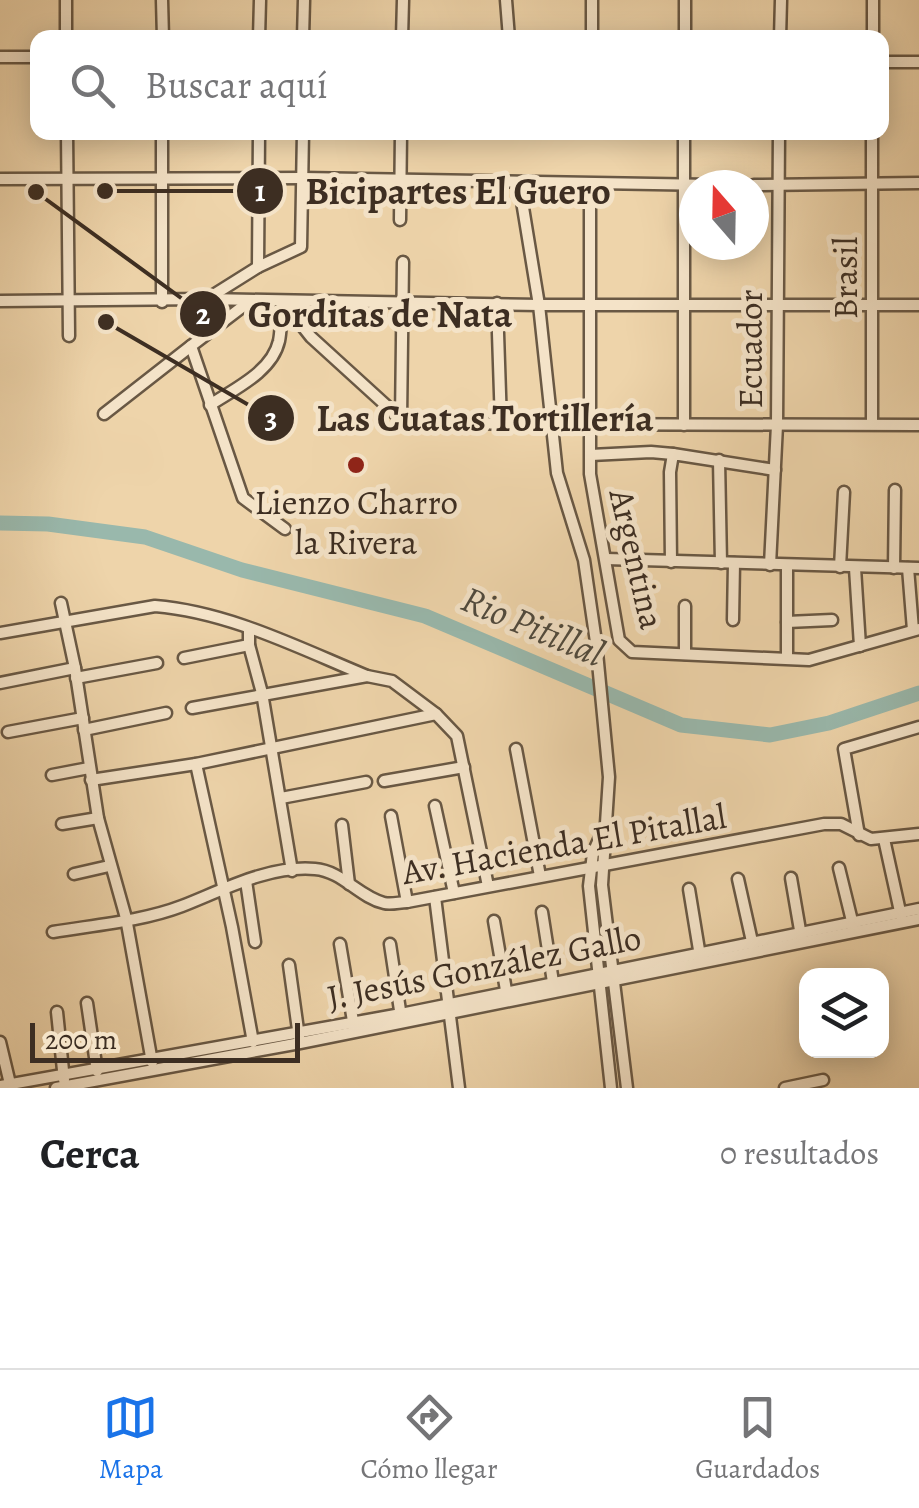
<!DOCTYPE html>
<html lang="es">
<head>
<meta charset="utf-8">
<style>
	:root { --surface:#fff; --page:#f2f2f2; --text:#202124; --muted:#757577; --line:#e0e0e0; --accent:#1a73e8 }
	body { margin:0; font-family:Alegreya,serif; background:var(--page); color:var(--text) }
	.controls { position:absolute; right:30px; bottom:30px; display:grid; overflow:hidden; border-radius:20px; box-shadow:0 5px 25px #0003 }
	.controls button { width:90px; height:90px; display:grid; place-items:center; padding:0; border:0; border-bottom:2px solid var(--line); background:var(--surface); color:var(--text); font:50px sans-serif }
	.compass { position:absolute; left:679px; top:170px; width:90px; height:90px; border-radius:50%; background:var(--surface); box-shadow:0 5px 25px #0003; rotate:340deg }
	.scale { position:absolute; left:30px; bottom:25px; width:270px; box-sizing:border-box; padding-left:10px; border:5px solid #3d2e22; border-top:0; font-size:28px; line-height:35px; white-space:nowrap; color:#3d2e22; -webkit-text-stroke:8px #f4e3c8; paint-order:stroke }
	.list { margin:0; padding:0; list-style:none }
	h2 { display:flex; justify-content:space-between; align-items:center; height:130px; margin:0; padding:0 40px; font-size:42px }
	h2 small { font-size:32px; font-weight:400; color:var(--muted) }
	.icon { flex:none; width:55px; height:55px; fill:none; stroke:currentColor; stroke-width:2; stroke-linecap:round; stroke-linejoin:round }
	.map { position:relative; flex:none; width:919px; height:1088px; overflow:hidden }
	.search { position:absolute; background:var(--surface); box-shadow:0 5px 25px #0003; left:30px; right:30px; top:30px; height:110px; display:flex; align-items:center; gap:25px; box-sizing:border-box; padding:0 35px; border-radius:20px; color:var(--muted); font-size:38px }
	.sheet { height:280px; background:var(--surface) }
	nav { display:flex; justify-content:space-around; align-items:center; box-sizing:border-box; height:140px; border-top:2px solid var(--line); background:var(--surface); font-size:28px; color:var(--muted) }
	nav a { display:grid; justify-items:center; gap:5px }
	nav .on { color:var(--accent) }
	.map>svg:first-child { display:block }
</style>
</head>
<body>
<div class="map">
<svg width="919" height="1088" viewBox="0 0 919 1088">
	<rect width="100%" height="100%" fill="#eed4aa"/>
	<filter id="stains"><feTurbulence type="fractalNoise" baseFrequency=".002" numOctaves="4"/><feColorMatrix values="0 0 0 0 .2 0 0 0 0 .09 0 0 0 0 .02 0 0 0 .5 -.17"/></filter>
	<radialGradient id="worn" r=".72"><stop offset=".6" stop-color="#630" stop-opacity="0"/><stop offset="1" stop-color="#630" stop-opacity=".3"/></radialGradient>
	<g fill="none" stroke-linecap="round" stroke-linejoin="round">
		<polyline stroke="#99b8ac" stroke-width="15" points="0,523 48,524 145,537 242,570 425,616 681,725 770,735 829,723 919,693"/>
		<g stroke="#695844" stroke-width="15">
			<g id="minor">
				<polyline points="66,0 66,38"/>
				<polyline points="162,0 163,38"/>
				<polyline points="506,0 509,38"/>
				<polyline points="592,0 592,38"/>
				<polyline points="259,38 260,0"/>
				<polyline points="303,38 304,0"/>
				<polyline points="402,38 403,0"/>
				<polyline points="685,38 685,0"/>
				<polyline points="780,38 781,0"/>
				<polyline points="873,38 873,0"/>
				<polyline points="0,57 38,57"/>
				<polyline points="882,62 919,62"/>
				<polyline points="67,132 69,336"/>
				<polyline points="162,132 162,302"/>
				<polyline points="684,132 684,425"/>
				<polyline points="0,179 303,178 712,185"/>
				<polyline points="519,183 539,305 557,473 584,560 596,642 609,777 602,885 627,1088"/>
				<polyline points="590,185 590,474 619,640 632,652 809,660 919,629"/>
				<polyline points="754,185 919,183"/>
				<polyline points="400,220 401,132"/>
				<polyline points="258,267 301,247 303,132"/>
				<polyline points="207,299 258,267 259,132"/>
				<polyline points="0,301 206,299 539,305 919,305"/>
				<polyline points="250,301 191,346 243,498 285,529"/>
				<polyline points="289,302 296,318 311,337 401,419 501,424 919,425"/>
				<polyline points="497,303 501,424"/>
				<path d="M210 405C234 389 272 372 279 341 282 326 279 315 287 302"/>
				<polyline points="104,414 191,346"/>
				<polyline points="401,419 403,262"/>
				<polyline points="872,424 872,132"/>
				<polyline points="591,455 651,452 673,454"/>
				<polyline points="719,460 721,563"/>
				<polyline points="606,559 919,568"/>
				<polyline points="671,562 670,472 673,454 775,470"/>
				<polyline points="770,565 777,425 779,132"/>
				<polyline points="787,566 787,658"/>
				<polyline points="840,567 844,492"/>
				<polyline points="855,568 860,646"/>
				<polyline points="894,568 895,490"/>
				<polyline points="908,568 913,630"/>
				<polyline points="61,603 75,668 98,818 126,918 152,1062"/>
				<polyline points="685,606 685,654"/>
				<polyline points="733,620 734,563"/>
				<polyline points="787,622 832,620"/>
				<polyline points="249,629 249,645 262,693 292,871"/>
				<path d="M0 633 155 606C229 612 299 648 367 676"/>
				<polyline points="184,658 249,645"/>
				<polyline points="76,678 157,663"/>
				<polyline points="0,683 75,668"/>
				<polyline points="192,708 367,676 392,681 436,714"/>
				<polyline points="84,730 166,713"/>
				<polyline points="8,732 83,718"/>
				<polyline points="516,749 540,876"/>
				<polyline points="196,764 232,927 253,1042"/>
				<polyline points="52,775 89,768"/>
				<polyline points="91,780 196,764 436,714 457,736 488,886"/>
				<polyline points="384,781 464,767"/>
				<polyline points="281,798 366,782"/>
				<polyline points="435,806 454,893"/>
				<polyline points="391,816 407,902"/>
				<polyline points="62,824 98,818"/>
				<polyline points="342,825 349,884"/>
				<polyline points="605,826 593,853 589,886 611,1088"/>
				<polyline points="859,835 844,749 919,727"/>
				<polyline points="884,839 901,916"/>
				<polyline points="839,868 853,925"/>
				<polyline points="74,874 109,866"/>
				<polyline points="791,878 801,936"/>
				<polyline points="738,879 753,946"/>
				<polyline points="246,881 255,942"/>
				<polyline points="689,889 700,956"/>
				<polyline points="435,897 459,1088"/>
				<polyline points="542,912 553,982"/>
				<polyline points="494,921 507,996"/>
				<path d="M53 932C95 925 143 921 182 906 223 890 269 865 315 869 342 871 359 897 384 903 391 905 400 902 407 902L824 824H841L871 839 919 834"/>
				<polyline points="340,944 354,1027"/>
				<polyline points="390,944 401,1017"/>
				<polyline points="289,965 299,1037"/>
				<polyline points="87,1003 97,1071"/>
				<polyline points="57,1012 64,1080"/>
				<polyline points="0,1042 11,1088"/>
				<polyline points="0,1086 401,1014 919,909"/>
				<polyline points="56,1088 300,1043 919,919"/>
				<polyline points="785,1088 823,1080"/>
			</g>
		</g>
		<use href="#minor" stroke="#f4e3c8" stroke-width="10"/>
	</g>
	<circle fill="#8f2418" stroke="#f4e3c8" stroke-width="4" cx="356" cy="465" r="10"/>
	<g text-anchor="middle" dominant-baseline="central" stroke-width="10" stroke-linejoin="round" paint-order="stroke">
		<g font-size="35" fill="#3d2e22" stroke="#f4e3c8">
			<text transform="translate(845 278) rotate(-90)">Brasil</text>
			<text transform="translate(750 349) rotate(-90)">Ecuador</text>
			<text transform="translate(637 559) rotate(77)">Argentina</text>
			<text transform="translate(564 844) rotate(-10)">Av. Hacienda El Pitallal</text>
			<text transform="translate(484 967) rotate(-11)">J. Jesús González Gallo</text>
		</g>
		<g font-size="35" fill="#3d2e22" stroke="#f4e3c8">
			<text x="356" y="502">Lienzo Charro<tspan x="356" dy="40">la Rivera</tspan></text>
		</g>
		<g font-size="38" font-style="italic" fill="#4f4a3e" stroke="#f4e3c8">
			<text transform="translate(533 626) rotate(23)">Rio Pitillal</text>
		</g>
	</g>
	<path fill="none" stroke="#3d2e22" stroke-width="4" d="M105 191L260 191M36 192L203 314M106 322L271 418"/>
	<g fill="#3d2e22" stroke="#f4e3c8" stroke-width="4">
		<circle cx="105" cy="191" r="10"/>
		<circle cx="36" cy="192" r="10"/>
		<circle cx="106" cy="322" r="10"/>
		<circle cx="260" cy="191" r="25"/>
		<circle cx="203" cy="314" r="25"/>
		<circle cx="271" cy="418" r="25"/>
	</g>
	<g font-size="30" text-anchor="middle" font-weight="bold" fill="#fff">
		<text x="260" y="201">1</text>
		<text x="203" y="324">2</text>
		<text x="271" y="428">3</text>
	</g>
	<g font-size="38" text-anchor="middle" font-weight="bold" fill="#3d2e22" stroke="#f4e3c8" stroke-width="10" stroke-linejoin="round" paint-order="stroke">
		<text x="458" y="204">Bicipartes El Guero</text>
		<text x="380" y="327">Gorditas de Nata</text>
		<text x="485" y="431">Las Cuatas Tortillería</text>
	</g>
	<rect width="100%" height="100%" filter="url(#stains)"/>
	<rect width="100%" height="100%" fill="url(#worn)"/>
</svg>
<div class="controls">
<button><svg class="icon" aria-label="layers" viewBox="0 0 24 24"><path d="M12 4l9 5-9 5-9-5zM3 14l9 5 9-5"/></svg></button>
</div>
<svg class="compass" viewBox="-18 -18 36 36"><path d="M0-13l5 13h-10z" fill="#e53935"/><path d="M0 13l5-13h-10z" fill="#757577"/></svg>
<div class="scale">200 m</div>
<div class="search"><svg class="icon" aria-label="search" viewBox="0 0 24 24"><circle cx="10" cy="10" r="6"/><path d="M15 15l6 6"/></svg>Buscar aquí</div>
</div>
<section class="sheet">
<h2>Cerca<small>0 resultados</small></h2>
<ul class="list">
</ul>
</section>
<nav>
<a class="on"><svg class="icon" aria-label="map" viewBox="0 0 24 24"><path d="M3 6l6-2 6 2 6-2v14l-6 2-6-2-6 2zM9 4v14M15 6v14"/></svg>Mapa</a>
<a><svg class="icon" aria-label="directions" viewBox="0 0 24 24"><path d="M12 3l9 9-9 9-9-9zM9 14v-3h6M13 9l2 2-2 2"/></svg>Cómo llegar</a>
<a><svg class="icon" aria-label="saved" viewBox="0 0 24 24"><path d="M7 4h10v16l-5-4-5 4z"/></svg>Guardados</a>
</nav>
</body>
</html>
